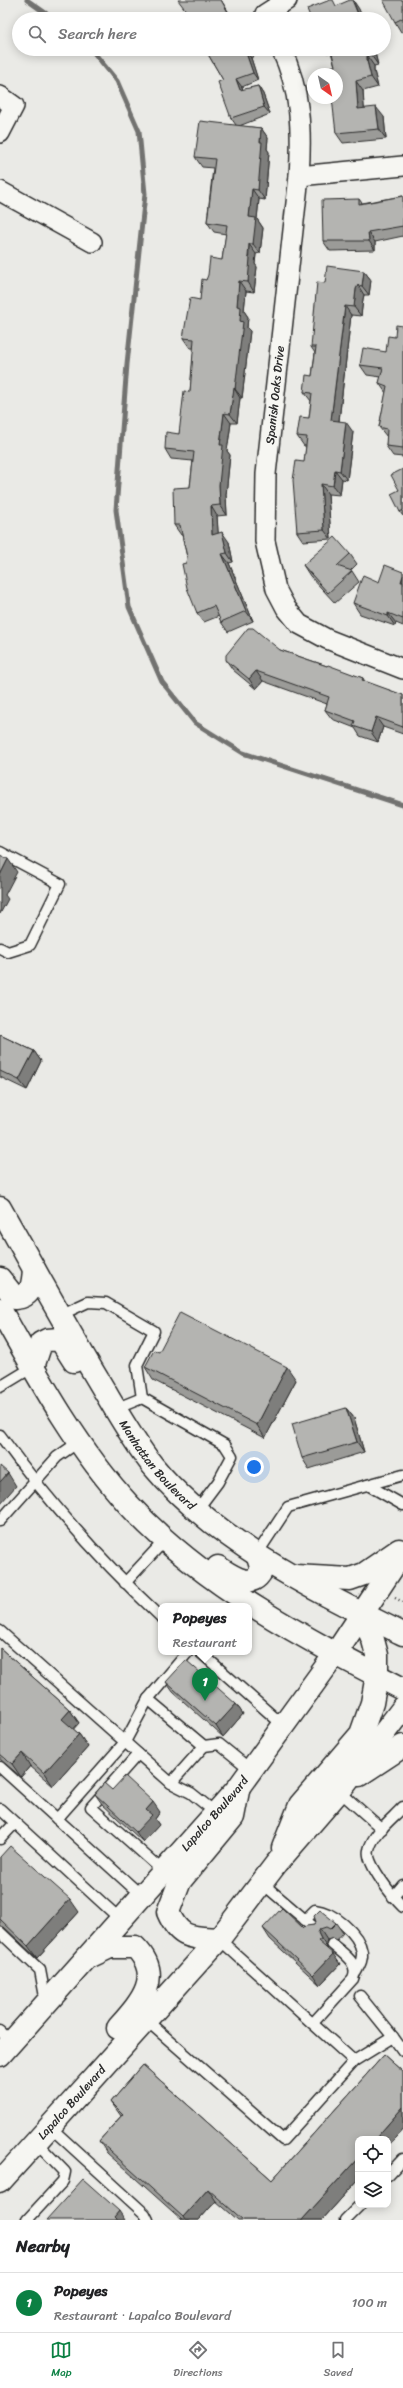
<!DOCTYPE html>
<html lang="en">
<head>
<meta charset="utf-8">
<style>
	:root { --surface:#fff; --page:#f6f6f6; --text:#202124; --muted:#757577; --line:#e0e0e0; --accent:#0b8043 }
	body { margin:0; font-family:Sriracha,sans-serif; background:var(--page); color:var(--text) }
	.controls { position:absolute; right:12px; bottom:12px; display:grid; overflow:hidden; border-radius:8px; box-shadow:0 2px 10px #0003 }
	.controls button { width:36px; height:36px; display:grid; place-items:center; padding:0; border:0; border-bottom:1px solid var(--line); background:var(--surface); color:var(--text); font:20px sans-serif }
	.compass { position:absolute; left:307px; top:68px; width:36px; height:36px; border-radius:50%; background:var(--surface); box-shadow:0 2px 10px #0003; rotate:146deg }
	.you { position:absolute; left:254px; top:1467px; width:14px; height:14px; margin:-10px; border:3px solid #fff; border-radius:50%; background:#1a73e8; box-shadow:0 0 0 6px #1a73e833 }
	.badge { display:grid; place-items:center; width:26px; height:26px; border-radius:50%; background:var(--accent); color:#fff; font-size:13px; font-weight:700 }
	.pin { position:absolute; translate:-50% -33px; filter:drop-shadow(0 1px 2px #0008) }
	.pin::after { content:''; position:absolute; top:21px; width:14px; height:12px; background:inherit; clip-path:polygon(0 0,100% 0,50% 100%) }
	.popup { position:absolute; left:158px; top:1603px; width:94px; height:52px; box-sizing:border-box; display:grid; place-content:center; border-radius:8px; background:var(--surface); filter:drop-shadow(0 1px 3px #0005); font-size:13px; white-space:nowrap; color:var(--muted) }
	.popup b { font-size:15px; color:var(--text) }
	.popup::after { content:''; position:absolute; left:50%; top:100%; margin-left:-8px; border:8px solid transparent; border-top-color:var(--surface) }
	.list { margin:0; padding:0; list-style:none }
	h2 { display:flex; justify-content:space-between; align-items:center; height:52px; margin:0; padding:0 16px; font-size:17px }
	h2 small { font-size:13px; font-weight:400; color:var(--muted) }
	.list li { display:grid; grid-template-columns:26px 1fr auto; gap:12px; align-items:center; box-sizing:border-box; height:60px; padding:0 16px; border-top:1px solid var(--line) }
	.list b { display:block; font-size:15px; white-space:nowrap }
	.list p { margin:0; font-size:13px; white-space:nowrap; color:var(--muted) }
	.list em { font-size:13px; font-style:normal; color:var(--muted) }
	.icon { flex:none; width:22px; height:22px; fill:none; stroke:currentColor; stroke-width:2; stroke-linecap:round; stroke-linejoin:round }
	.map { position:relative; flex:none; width:403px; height:2220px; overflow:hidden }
	.search { position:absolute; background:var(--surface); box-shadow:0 2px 10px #0003; left:12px; right:12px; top:12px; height:44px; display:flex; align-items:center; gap:10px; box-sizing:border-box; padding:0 14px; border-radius:22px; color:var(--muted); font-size:15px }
	.sheet { height:112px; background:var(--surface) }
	nav { display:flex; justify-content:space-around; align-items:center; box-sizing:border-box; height:56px; border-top:1px solid var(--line); background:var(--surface); font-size:11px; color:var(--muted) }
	nav a { display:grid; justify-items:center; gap:2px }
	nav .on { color:var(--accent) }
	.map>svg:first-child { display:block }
</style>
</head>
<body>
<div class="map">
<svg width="403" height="2220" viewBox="0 0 403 2220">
	<rect width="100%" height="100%" fill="#eaeae6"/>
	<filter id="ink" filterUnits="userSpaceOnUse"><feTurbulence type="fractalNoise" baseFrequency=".025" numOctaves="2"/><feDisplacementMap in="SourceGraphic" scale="8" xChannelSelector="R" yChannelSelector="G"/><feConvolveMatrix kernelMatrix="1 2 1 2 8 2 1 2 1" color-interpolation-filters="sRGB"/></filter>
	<g filter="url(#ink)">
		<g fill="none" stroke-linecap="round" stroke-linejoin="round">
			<g stroke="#727270" stroke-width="5">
				<polyline points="27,0 54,19"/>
				<polyline points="91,49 117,81 139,131 145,194 127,364 116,510 129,607 162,682 195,723 243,753 403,805"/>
			</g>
			<g stroke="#2b2b2b" stroke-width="13">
				<g id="service">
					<polyline points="0,852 60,884 30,945 8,952 0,948"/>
					<polyline points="60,1315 88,1302 106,1303 154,1331 137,1365 142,1398"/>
					<polyline points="0,1387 33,1367"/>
					<polyline points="115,1409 142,1398 225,1445 232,1456 218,1482 197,1510"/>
					<path d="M0 1435C48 1501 101 1561 161 1617"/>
					<polyline points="368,1485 403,1505"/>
					<polyline points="0,1521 57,1457 80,1441"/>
					<polyline points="257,1554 288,1507 403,1475"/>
					<polyline points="125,1583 165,1540"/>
					<polyline points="0,1631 171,1783 204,1746 148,1699"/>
					<polyline points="200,1652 284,1726"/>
					<polyline points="204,1746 219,1744 251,1770"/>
					<polyline points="138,1754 91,1807 164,1872"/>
					<polyline points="0,1767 142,1896"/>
					<polyline points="171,1783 191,1793 216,1813"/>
					<polyline points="339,1791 382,1829"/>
					<path d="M403 1807C392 1819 373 1833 369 1850 365 1863 394 1898 403 1907"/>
					<polyline points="0,1809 121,1920"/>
					<polyline points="57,1819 125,1742 148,1699 188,1652"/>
					<polyline points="0,1839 15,1823"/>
					<polyline points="262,1883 310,1924"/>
					<polyline points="393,1897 403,1885"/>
					<path d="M305 1920 315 1910C333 1912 359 1933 362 1952 363 1960 359 1966 356 1972"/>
					<polyline points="0,1932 40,1970 46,2002"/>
					<polyline points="219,1939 354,2061"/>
					<polyline points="360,1996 393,2037"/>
					<polyline points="145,2019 283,2140 354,2061 393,2037 403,2051"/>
					<path d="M313 2023 353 1979C360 1963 343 1954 332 1944"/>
					<polyline points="0,2031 12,2042"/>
					<polyline points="50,2127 145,2214 148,2220"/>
					<polyline points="388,2175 403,2159"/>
					<polyline points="27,2220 63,2181 65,2172 36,2142"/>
					<polyline points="345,2220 360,2205"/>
				</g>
			</g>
			<g stroke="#2b2b2b" stroke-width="22">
				<g id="minor">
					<polyline points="265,14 287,0"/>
					<path d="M281 49C301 90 302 132 299 176L266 474 265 541 276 589 286 608 299 624 327 639 403 669"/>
					<polyline points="0,96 14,106 0,133"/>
					<polyline points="299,176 403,166"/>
					<polyline points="0,191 92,242"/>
				</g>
			</g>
			<g stroke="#2b2b2b" stroke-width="25">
				<g id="tertiary">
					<path id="s1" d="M0 1208C33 1267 66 1327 101 1385 117 1412 133 1441 153 1466 217 1543 315 1590 403 1634"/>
					<path d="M0 1279 15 1298C32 1297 33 1284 34 1269"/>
					<path d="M0 1309C38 1377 76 1447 129 1505 204 1586 306 1639 403 1689"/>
					<polyline points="33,1367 41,1343 47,1340 60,1339 74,1361"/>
					<path d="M218 1567C232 1576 252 1591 262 1570L257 1554"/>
				</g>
			</g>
			<g stroke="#2b2b2b" stroke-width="25">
				<g id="primary">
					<polyline points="295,1576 350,1579 364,1574 399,1550"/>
					<polyline points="359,1775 403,1746"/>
					<polyline points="283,1848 300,1805 361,1734 372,1703 377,1675 377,1655 373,1640 362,1614"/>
					<path d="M219 1939C192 1937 180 1940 168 1912L180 1881 233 1817 238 1791"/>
					<path d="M91 1956 110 1947H135C165 1977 140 2003 118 2028"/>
					<path id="s2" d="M0 2055 238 1788 336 1653 403 1552"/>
					<path id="s3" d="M0 2182 219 1939 276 1864 346 1783 403 1708"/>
				</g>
			</g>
			<polyline stroke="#2b2b2b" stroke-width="2.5" stroke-dasharray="1 3" stroke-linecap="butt" points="395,1598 403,1602"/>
			<use href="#service" stroke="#f6f6f2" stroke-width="10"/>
			<use href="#minor" stroke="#f6f6f2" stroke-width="19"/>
			<use href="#tertiary" stroke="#f6f6f2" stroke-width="22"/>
			<use href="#primary" stroke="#f6f6f2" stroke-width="22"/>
		</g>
		<g fill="#9b9b98" stroke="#2b2b2b">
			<polygon points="403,0 403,31 401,32 395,22"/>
			<polygon points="205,49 250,49 254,56 251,58 258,80 242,87 243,90 258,86 263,94 270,114 239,126 261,128 268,138 267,149 269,152 265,200 259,199 257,219 263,228 260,253 256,254 255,264 257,267 254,292 246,291 244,311 248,317 247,328 250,331 242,398 240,398 237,423 231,423 227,451 230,455 226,495 227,515 217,516 218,533 229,542 233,562 229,563 253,621 228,632 221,622 219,616 204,622 197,613 186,563 187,557 182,535 181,535 174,525 190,487 193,461 171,459 165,449 179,434 190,392 194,348 190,348 183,338 200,300 206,280 222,260 226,234 214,232 207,222 213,168 202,167 195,157 236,125 231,118 223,80"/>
			<polygon points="324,49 374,49 378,65 374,66 374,71 378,87 363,91 364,108 384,117 386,139 343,143 336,133 335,66 331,52 327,53"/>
			<polygon points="403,196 403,236 375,242 375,250 330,251 323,241 359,199 362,203"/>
			<polygon points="364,271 371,280 369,295 364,295 363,299 361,316 351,315 339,421 353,432 347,480 342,479 340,495 328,494 331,539 303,541 297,532 306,446 304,446 297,436 309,418 311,401 304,392 312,376 315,353 311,347"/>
			<polygon points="403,326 403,457 393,456 386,446 387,437 379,427 386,393 379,383 381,377 367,375 360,365 386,352 395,337"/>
			<polygon points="403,469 403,516 400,512 399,490"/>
			<polygon points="350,554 357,564 350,571 352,571 359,582 335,603 310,576 303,565"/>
			<polygon points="403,572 403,626 396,623 395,626 360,614 353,603 379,582"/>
			<polygon points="280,650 327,666 363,678 365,682 403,695 403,734 383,727 378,742 360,736 355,728 332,719 325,710 327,704 263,681 256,689 233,670 226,660"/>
			<polygon points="0,1035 34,1051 41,1061 27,1090 0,1077"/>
			<polygon points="159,1352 296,1380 265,1438 153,1380 145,1367"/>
			<polygon points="346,1408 354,1418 364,1452 309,1469 302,1458"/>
			<polygon points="0,1648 70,1710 79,1723 73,1729 79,1734 88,1747 53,1786 30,1766 21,1777 0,1759"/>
			<polygon points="166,1682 236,1704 243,1714 223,1737 173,1692"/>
			<polygon points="112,1790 160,1812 155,1819 159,1825 143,1842 102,1804 95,1794"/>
			<polygon points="0,1857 79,1912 37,1958 4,1927 0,1927"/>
			<polygon points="336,1923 343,1933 337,1940 333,1938 327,1940 326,1943 327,1949 340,1964 320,1985 270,1939 263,1928 303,1928 314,1925"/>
			<polygon points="384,2055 403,2072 403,2129 388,2146 388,2139 358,2139 358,2180 322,2220 238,2220 216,2201 199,2220 182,2220 107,2153 99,2141 121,2116 111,2102 143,2065 272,2180"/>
		</g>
		<g fill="#7e7e7c" stroke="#2b2b2b">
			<polygon points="221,0 233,19 232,19"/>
			<polygon points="353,0 359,9 363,19 360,19"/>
			<polygon points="369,49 374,49 378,65 371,55"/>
			<polygon points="245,50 251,58 258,80 253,73"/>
			<polygon points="367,56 374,66 374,71 378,87 371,77 367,61"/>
			<polygon points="236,79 242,87 245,98 240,90"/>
			<polygon points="356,81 363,91 365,119 358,109"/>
			<polygon points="258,86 263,94 270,114 264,107"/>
			<polygon points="376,107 384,117 386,139 379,129"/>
			<polygon points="261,128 268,138 267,149 269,152 265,200 258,190 260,142"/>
			<polygon points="252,189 259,199 257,219 263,228 260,253 253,244 249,217"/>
			<polygon points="368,232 375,242 375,250 369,241"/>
			<polygon points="249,244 256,254 255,264 257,267 254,292 248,282"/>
			<polygon points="364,271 371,280 369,295 362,286"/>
			<polygon points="239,281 246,291 244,311 248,317 247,328 250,331 242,398 235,389 240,321 237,306"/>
			<polygon points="358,285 364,295 363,299 361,316 354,307 356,289"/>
			<polygon points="345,306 351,315 338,429 331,420"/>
			<polygon points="234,388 240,398 237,423 230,414"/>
			<polygon points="224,413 231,423 227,451 230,455 226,495 227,515 220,505 219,485 220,445"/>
			<polygon points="346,422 353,432 347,480 340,471"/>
			<polygon points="335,470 342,479 340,495 333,486"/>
			<polygon points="321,484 328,494 331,539 324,530"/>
			<polygon points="211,506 217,516 219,544 212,535"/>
			<polygon points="222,532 229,542 233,562 227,553"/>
			<polygon points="222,554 229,563 253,621 246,611"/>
			<polygon points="403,575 403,585 401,582"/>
			<polygon points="388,613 396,623 395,626 388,616"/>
			<polygon points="256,671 263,681 256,689 249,679"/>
			<polygon points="376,717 383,727 378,742 371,732"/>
			<polygon points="8,859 17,872 5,895 8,899 0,914 0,875"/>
			<polygon points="34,1051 41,1061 27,1090 19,1080"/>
			<polygon points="287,1367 296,1380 265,1438 257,1425"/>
			<polygon points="346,1408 354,1418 364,1452 357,1442"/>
			<polygon points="8,1473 16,1486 0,1504 0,1482"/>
			<polygon points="236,1704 243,1714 223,1737 216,1726"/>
			<polygon points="70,1710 79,1723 71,1732 62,1719"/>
			<polygon points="79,1734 88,1747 53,1786 44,1773"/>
			<polygon points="22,1753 30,1766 21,1777 12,1764"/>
			<polygon points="153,1802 160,1812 155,1819 159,1825 143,1842 136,1832 146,1810"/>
			<polygon points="70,1899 79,1912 37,1958 28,1946"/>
			<polygon points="320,1929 327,1940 326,1943 328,1949 321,1939 318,1933"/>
			<polygon points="333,1954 340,1964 320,1985 313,1975"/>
			<polygon points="403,2107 403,2129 388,2146 388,2139 375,2139"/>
			<polygon points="358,2158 358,2180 322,2220 302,2220"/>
			<polygon points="208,2189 216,2201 199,2220 185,2220 183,2217"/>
			<polygon points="119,2211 125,2220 115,2220 114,2217"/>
		</g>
		<g fill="#b4b4b1" stroke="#2b2b2b">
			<polygon points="178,0 221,0 232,19 184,19 184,17 190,16"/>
			<polygon points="330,0 333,0 336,6 350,0 352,0 360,19 311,19 307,9"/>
			<polygon points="383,0 403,0 403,18 395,22"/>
			<polygon points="205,49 247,49 245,50 253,73 236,79 240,90 258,86 264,107 231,118 218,82 223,80"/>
			<polygon points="331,49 369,49 371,55 367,56 367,61 371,77 356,81 358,109 376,107 379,129 336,133 332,98 337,98 337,74 329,74 327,67 335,66"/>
			<polygon points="200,121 261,128 260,142 262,142 258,190 252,189 249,217 256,218 253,244 249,244 248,257 250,258 248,282 239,281 237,306 241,307 240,321 243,322 235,389 234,388 230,414 224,413 220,445 223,445 219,485 220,505 211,506 212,535 222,532 227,553 222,554 246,611 221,622 214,606 197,613 187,588 182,564 186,563 187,557 180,525 174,525 173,488 190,487 194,452 165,449 166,432 179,434 184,391 190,392 194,339 183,338 190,298 200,300 202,279 206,280 208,275 210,258 222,260 227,225 207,222 215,159 195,157"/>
			<polygon points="403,196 403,226 368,232 369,241 323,241 322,200 359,199 359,204"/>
			<polygon points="327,266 364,271 362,286 358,285 356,289 354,307 345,306 331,420 346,422 340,471 335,470 333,486 321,484 324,530 297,532 293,480 296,461 304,462 307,437 297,436 300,417 309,418 312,393 304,392 306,375 312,376 316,347 311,347 317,282 325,283"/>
			<polygon points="396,325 403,326 403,448 386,446 387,429 379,427 387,386 379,383 383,368 360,365 363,348 386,352 388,336 395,337"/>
			<polygon points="403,469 403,510 400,512 391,494 399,490 391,475"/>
			<polygon points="335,537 350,554 337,566 352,571 328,593 303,565"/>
			<polygon points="385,565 403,572 403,575 401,582 403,582 403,619 388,613 388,616 353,603 363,575 379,582"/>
			<polygon points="248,628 253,628 280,650 327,666 328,665 363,678 362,680 403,695 403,727 376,717 371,732 353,726 355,721 325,710 329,697 256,671 249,679 226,660 226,655"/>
			<polygon points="0,855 8,859 0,875"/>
			<polygon points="0,1035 34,1051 19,1080 0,1071"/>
			<polygon points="180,1312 287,1367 257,1425 145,1367 154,1350 159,1352"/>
			<polygon points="346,1408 357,1442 302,1458 292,1424"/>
			<polygon points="0,1466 8,1473 0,1482"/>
			<polygon points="0,1648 70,1710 62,1719 79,1734 44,1773 22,1753 12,1764 0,1754"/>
			<polygon points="186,1660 236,1704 216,1726 166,1682"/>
			<polygon points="125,1776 153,1802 146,1810 152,1815 136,1832 95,1794 104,1783 112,1790"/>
			<polygon points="10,1846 70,1899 28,1946 0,1919 0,1857"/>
			<polygon points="282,1908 303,1928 306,1926 314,1925 316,1922 314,1916 320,1910 336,1923 330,1929 326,1927 320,1929 318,1933 321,1939 318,1941 333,1954 313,1975 263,1928"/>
			<polygon points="384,2055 403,2072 403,2107 375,2139 358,2139 358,2158 302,2220 243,2220 208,2189 183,2217 99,2141 123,2114 111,2102 143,2065 272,2180"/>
			<polygon points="83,2179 119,2211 114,2217 116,2219 116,2220 46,2220"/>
		</g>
	</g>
	<g text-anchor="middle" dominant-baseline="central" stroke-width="3" stroke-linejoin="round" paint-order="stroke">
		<g font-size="12" fill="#2b2b2b" stroke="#f6f6f2">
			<text transform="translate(275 395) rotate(-84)">Spanish Oaks Drive</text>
			<text stroke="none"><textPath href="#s1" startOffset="302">Manhattan Boulevard</textPath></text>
			<text stroke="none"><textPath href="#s2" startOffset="323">Lapalco Boulevard</textPath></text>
			<text stroke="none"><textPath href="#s3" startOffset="107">Lapalco Boulevard</textPath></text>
		</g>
	</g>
</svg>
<div class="controls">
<button><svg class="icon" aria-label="locate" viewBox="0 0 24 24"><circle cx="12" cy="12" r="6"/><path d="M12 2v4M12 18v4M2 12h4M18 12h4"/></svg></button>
<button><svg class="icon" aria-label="layers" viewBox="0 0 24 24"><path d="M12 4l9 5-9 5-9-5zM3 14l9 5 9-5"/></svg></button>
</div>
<svg class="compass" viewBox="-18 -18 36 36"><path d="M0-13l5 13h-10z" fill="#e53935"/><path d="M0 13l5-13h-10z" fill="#757577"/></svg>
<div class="you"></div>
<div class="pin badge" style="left:205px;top:1701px">1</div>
<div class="popup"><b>Popeyes</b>Restaurant</div>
<div class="search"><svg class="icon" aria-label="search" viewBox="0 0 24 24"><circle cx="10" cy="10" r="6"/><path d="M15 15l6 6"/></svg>Search here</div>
</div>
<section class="sheet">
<h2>Nearby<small></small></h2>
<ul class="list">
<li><span class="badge">1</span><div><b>Popeyes</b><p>Restaurant · Lapalco Boulevard</p></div><em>100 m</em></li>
</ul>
</section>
<nav>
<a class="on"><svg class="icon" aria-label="map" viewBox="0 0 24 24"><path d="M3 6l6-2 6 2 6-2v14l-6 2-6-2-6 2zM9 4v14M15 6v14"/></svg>Map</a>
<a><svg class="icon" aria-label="directions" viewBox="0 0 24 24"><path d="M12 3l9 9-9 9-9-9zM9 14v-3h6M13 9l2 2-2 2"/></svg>Directions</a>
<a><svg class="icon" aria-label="saved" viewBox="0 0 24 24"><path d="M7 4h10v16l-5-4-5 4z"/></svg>Saved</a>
</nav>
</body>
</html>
